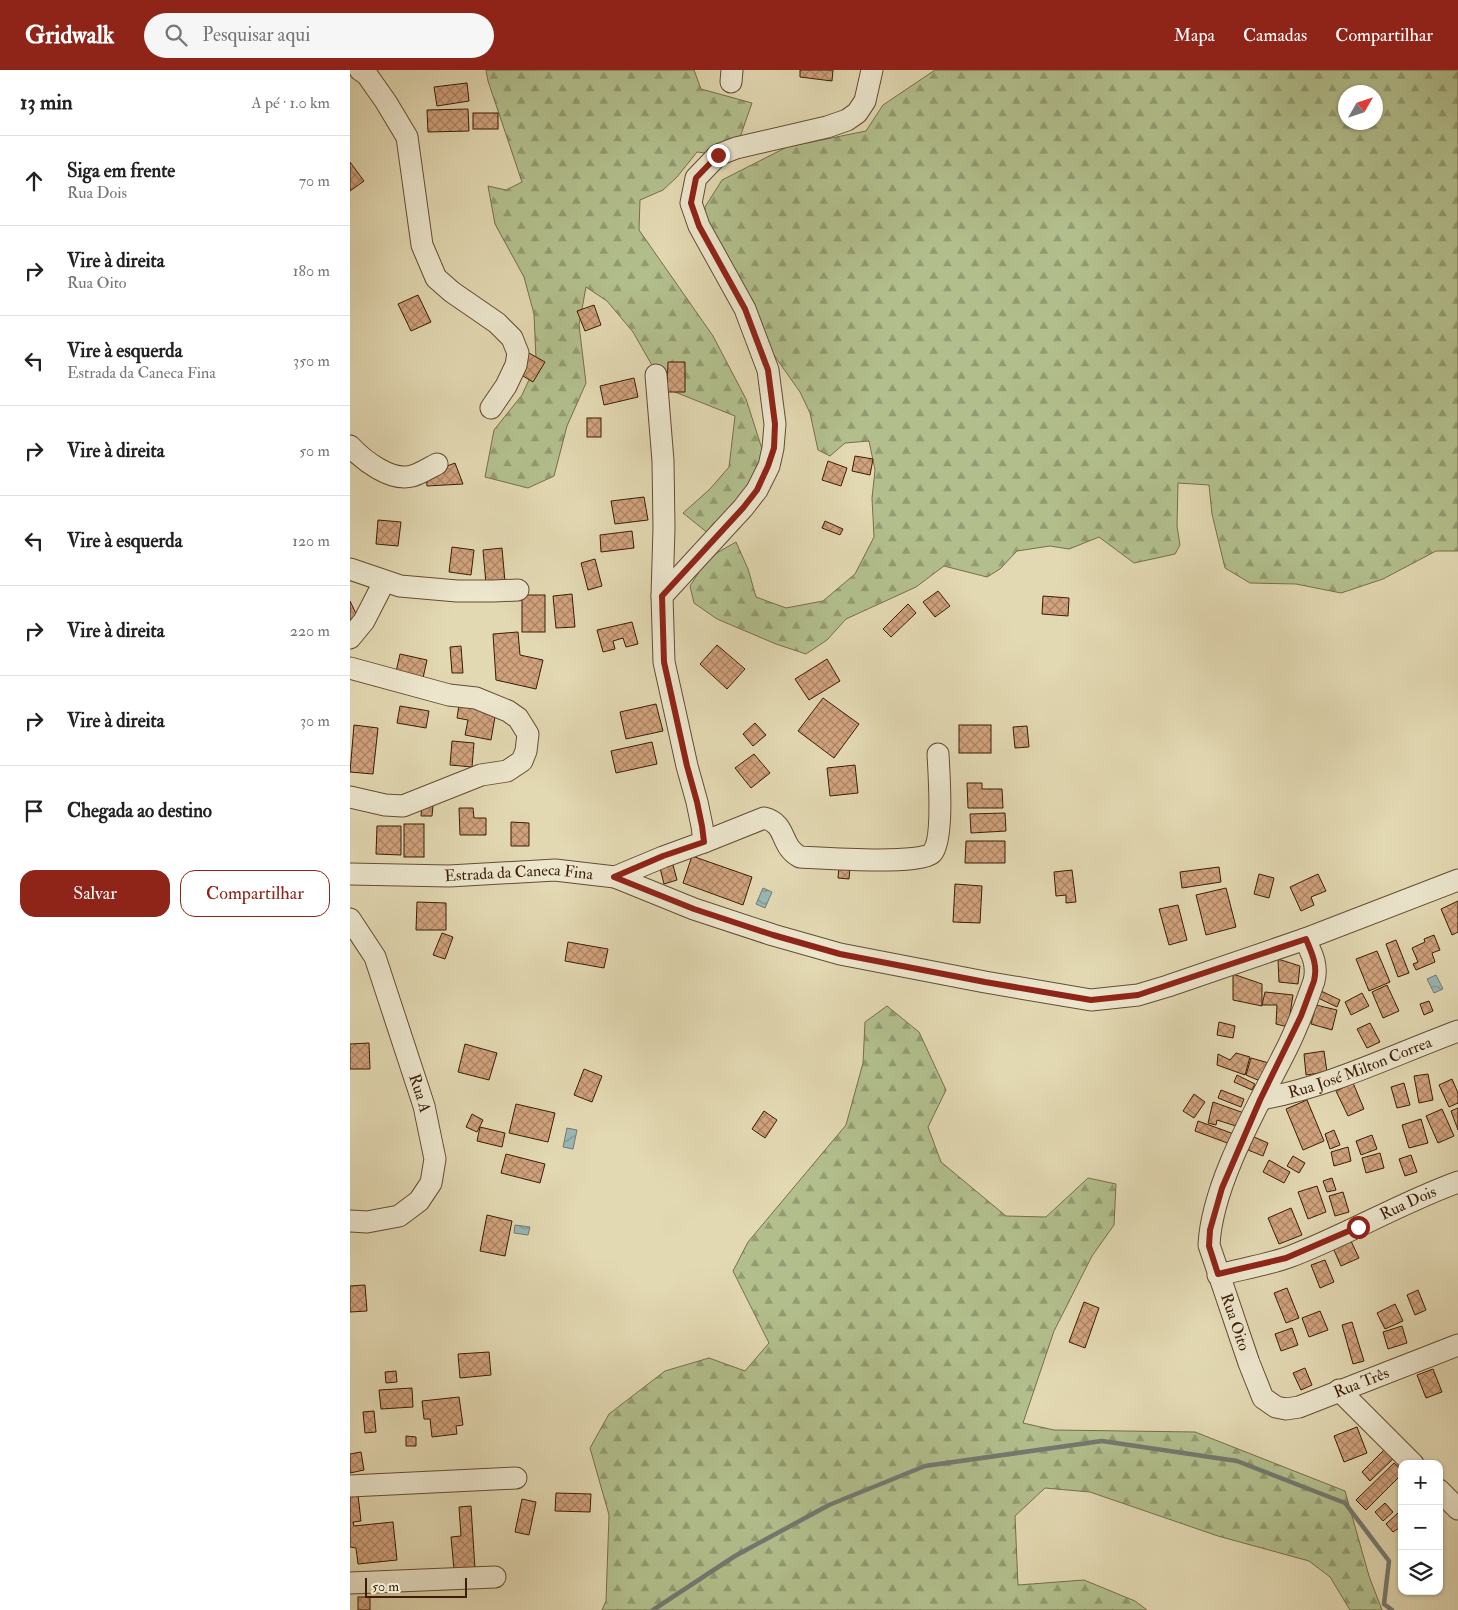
<!DOCTYPE html>
<html lang="pt">
<head>
<meta charset="utf-8">
<style>
	:root { --surface:#fff; --page:#f6f6f6; --text:#222; --muted:#767676; --line:#e0e0e0; --accent:#8f2418 }
	body { margin:0; font-family:"IM FELL Double Pica",serif; background:var(--page); color:var(--text) }
	.controls { position:absolute; right:15px; bottom:15px; display:grid; overflow:hidden; border-radius:10px; box-shadow:0 1px 4px #0004 }
	.controls button { width:45px; height:45px; display:grid; place-items:center; padding:0; border:0; border-bottom:1px solid var(--line); background:var(--surface); color:var(--text); font:25px sans-serif }
	.compass { position:absolute; left:988px; top:15px; width:45px; height:45px; border-radius:50%; background:var(--surface); box-shadow:0 1px 4px #0004; rotate:51deg }
	.scale { position:absolute; left:15px; bottom:12px; width:102px; box-sizing:border-box; padding-left:5px; border:2px solid #3c1d05; border-top:0; font-size:14px; line-height:18px; white-space:nowrap; color:#3c1d05; -webkit-text-stroke:4px #ece6cd; paint-order:stroke }
	.stop { position:absolute; width:15px; height:15px; margin:-11px; border:4px solid #8f2418; border-radius:50%; background:#fff }
	.stop.end { background:#8f2418; border-color:#fff; box-shadow:0 1px 5px #0008 }
	.list { margin:0; padding:0; list-style:none }
	h2 { display:flex; justify-content:space-between; align-items:center; height:65px; margin:0; padding:0 20px; font-size:21px }
	h2 small { font-size:16px; font-weight:400; color:var(--muted) }
	.list li { display:grid; grid-template-columns:32px 1fr auto; gap:15px; align-items:center; box-sizing:border-box; height:90px; padding:0 20px; border-top:1px solid var(--line) }
	.list b { display:block; font-size:19px; white-space:nowrap }
	.list p { margin:0; font-size:16px; white-space:nowrap; color:var(--muted) }
	.list em { font-size:16px; font-style:normal; color:var(--muted) }
	.actions { display:flex; gap:10px; padding:15px 20px }
	.actions a { flex:1; padding:11px 0; border:1px solid var(--accent); border-radius:15px; text-align:center; font-size:18px; color:var(--accent) }
	.actions .main { background:var(--accent); color:#fff }
	.icon { flex:none; width:28px; height:28px; fill:none; stroke:currentColor; stroke-width:2; stroke-linecap:round; stroke-linejoin:round }
	.map { position:relative; flex:none; width:1108px; height:1540px; overflow:hidden }
	header { display:flex; align-items:center; gap:30px; box-sizing:border-box; height:70px; padding:0 25px; background:var(--accent); color:#fff }
	header strong { font-size:24px }
	nav { display:flex; gap:28px; margin-inline-start:auto; font-size:18px }
	.search { width:350px; height:45px; background:var(--page); display:flex; align-items:center; gap:12px; box-sizing:border-box; padding:0 18px; border-radius:28px; color:var(--muted); font-size:19px }
	main { display:flex }
	aside { flex:1; background:var(--surface) }
	.map>svg:first-child { display:block }
</style>
</head>
<body>
<header>
<strong>Gridwalk</strong>
<div class="search"><svg class="icon" aria-label="search" viewBox="0 0 24 24"><circle cx="10" cy="10" r="6"/><path d="M15 15l6 6"/></svg>Pesquisar aqui</div>
<nav><a>Mapa</a><a>Camadas</a><a>Compartilhar</a></nav>
</header>
<main>
<aside>
<h2>13 min<small>A pé · 1.0 km</small></h2>
<ul class="list">
<li><svg class="icon" aria-label="ahead" viewBox="0 0 24 24"><path d="M12 20V5M6 11l6-6 6 6"/></svg><div><b>Siga em frente</b><p>Rua Dois</p></div><em>70 m</em></li>
<li><svg class="icon" aria-label="right" viewBox="0 0 24 24"><path d="M7 20v-9h11M14 6l5 5-5 5"/></svg><div><b>Vire à direita</b><p>Rua Oito</p></div><em>180 m</em></li>
<li><svg class="icon" aria-label="left" viewBox="0 0 24 24"><path d="M17 20v-9H6M10 6l-5 5 5 5"/></svg><div><b>Vire à esquerda</b><p>Estrada da Caneca Fina</p></div><em>350 m</em></li>
<li><svg class="icon" aria-label="right" viewBox="0 0 24 24"><path d="M7 20v-9h11M14 6l5 5-5 5"/></svg><div><b>Vire à direita</b></div><em>50 m</em></li>
<li><svg class="icon" aria-label="left" viewBox="0 0 24 24"><path d="M17 20v-9H6M10 6l-5 5 5 5"/></svg><div><b>Vire à esquerda</b></div><em>120 m</em></li>
<li><svg class="icon" aria-label="right" viewBox="0 0 24 24"><path d="M7 20v-9h11M14 6l5 5-5 5"/></svg><div><b>Vire à direita</b></div><em>220 m</em></li>
<li><svg class="icon" aria-label="right" viewBox="0 0 24 24"><path d="M7 20v-9h11M14 6l5 5-5 5"/></svg><div><b>Vire à direita</b></div><em>30 m</em></li>
<li><svg class="icon" aria-label="arrive" viewBox="0 0 24 24"><path d="M6 21V4h12l-3 4 3 4H6"/></svg><div><b>Chegada ao destino</b></div></li>
</ul>
<div class="actions"><a class="main">Salvar</a><a>Compartilhar</a></div>
</aside>
<div class="map">
<svg width="1108" height="1540" viewBox="0 0 1108 1540">
	<defs>
		<pattern id="forest-firs" width="22" height="20" patternUnits="userSpaceOnUse" patternTransform="scale(1.25)"><rect width="22" height="20" fill="#b2bf8d"/><path d="M5 1l3.5 6h-7zM16 11l3.5 6h-7z" fill="#929b71"/></pattern>
		<pattern id="water-waves" width="16" height="10" patternUnits="userSpaceOnUse" patternTransform="scale(1.25)"><rect width="16" height="10" fill="#99b7b7"/><path d="M0 5q4-4 8 0t8 0" fill="none" stroke="#7e9493"/></pattern>
		<pattern id="building-cross-hatch" width="8" height="8" patternUnits="userSpaceOnUse" patternTransform="scale(1.25)"><rect width="8" height="8" fill="#d0a27d"/><path d="M0 0l8 8M0 8l8-8" fill="none" stroke="#aa8364"/></pattern>
	</defs>
	<rect width="100%" height="100%" fill="#e2d8b2"/>
	<filter id="stains"><feTurbulence type="fractalNoise" baseFrequency=".004" numOctaves="4"/><feColorMatrix values="0 0 0 0 .2 0 0 0 0 .09 0 0 0 0 .02 0 0 0 .5 -.17"/></filter>
	<radialGradient id="worn" r=".72"><stop offset=".6" stop-color="#630" stop-opacity="0"/><stop offset="1" stop-color="#630" stop-opacity=".3"/></radialGradient>
	<g fill="url(#forest-firs)" stroke="#776e49" fill-rule="evenodd">
		<polygon points="136,0 344,0 351,19 402,33 389,70 363,84 347,82 327,107 313,120 290,130 289,160 363,266 396,329 413,382 407,412 359,464 333,443 360,419 379,397 385,346 315,318 283,262 257,231 236,217 229,255 236,313 217,356 204,406 178,418 135,407 144,360 172,325 184,299 186,289 184,244 174,207 145,154 138,116 156,120 172,112 138,11"/>
		<path d="M585 0H1108V481H1086L1033 509 991 523 946 514 900 513 875 498 862 444 859 415 828 413 827 456 830 475 825 484 784 493 749 467 719 479 700 476 667 481 650 499 637 507 594 496 566 517 496 549 477 570 456 584 426 574 367 549 344 533 340 516 358 488 386 472 398 499 406 527 436 538 473 531 505 504 524 467 522 428 525 400 519 371 495 373 480 386 468 380 460 343 450 322 407 261 355 161V137L372 110 437 77 516 61 533 35ZM996 22H1026V52H996Z"/>
		<polygon points="537,936 569,962 596,1020 578,1057 591,1092 656,1146 696,1147 738,1108 766,1114 764,1155 742,1186 704,1261 673,1353 704,1360 845,1362 995,1421 1019,1506 1032,1540 1000,1540 980,1507 959,1491 868,1466 740,1422 695,1418 665,1446 668,1515 734,1510 785,1531 797,1540 252,1540 256,1531 259,1445 240,1378 259,1344 315,1301 359,1288 395,1301 419,1273 383,1201 398,1172 496,1055 513,993 515,952"/>
	</g>
	<g fill="url(#water-waves)" stroke="#747970">
		<polygon points="413,818 422,822 415,838 406,834"/>
		<polygon points="1086,905 1093,919 1084,923 1077,909"/>
		<polygon points="217,1058 227,1060 223,1079 213,1077"/>
		<polygon points="165,1155 180,1157 178,1165 164,1163"/>
	</g>
	<g fill="none" stroke-linecap="round" stroke-linejoin="round">
		<polyline stroke="#747970" stroke-width="4.5" points="303,1540 385,1486 479,1435 575,1396 752,1371 887,1391 995,1433 1039,1491 1034,1534 1042,1540"/>
	</g>
	<g fill="url(#building-cross-hatch)" stroke="#3c1d05">
		<polygon points="450,0 483,0 482,11 450,7"/>
		<polygon points="117,13 119,31 87,36 84,17"/>
		<polygon points="118,39 119,61 78,62 77,40"/>
		<rect x="123" y="43" width="25" height="16"/>
		<polygon points="0,92 14,111 0,121"/>
		<polygon points="68,225 81,252 61,261 48,234"/>
		<polygon points="244,235 251,255 235,261 227,241"/>
		<polygon points="179,283 195,292 183,312 168,303"/>
		<polygon points="318,292 335,292 335,322 317,322"/>
		<polygon points="284,308 288,327 254,335 250,316"/>
		<rect x="237" y="348" width="14" height="19"/>
		<polygon points="505,386 523,389 520,405 502,401"/>
		<polygon points="478,391 497,398 491,416 472,410"/>
		<polygon points="105,393 113,414 77,416 76,404"/>
		<polygon points="294,427 298,450 265,454 261,431"/>
		<polygon points="28,450 51,452 48,476 26,474"/>
		<polygon points="475,451 493,459 490,465 472,458"/>
		<polygon points="282,461 284,478 251,482 250,465"/>
		<polygon points="102,477 124,480 121,505 99,502"/>
		<polygon points="152,478 155,512 136,514 133,480"/>
		<polygon points="245,489 252,516 238,520 231,493"/>
		<polygon points="588,521 600,536 585,547 573,532"/>
		<polygon points="222,524 225,557 206,558 203,526"/>
		<rect x="172" y="525" width="23" height="37"/>
		<polygon points="693,526 719,528 718,546 692,544"/>
		<polygon points="0,531 9,550 0,555"/>
		<polygon points="558,534 566,543 541,567 533,559"/>
		<polygon points="282,552 288,574 276,577 273,568 263,571 265,579 253,582 247,560"/>
		<polygon points="168,562 170,585 193,590 186,619 146,610 143,564"/>
		<polygon points="367,575 395,599 377,619 350,594"/>
		<polygon points="111,576 113,603 102,603 100,577"/>
		<polygon points="50,584 77,590 73,608 46,602"/>
		<polygon points="477,589 490,611 459,630 445,609"/>
		<polygon points="473,628 509,654 484,688 448,661"/>
		<polygon points="306,634 313,661 276,669 270,642"/>
		<polygon points="109,635 146,641 141,670 115,665 118,650 107,648"/>
		<polygon points="50,636 79,641 76,658 47,653"/>
		<polygon points="405,653 416,665 403,676 393,664"/>
		<polygon points="4,655 28,658 23,704 0,702"/>
		<rect x="609" y="655" width="32" height="28"/>
		<polygon points="677,656 679,677 665,678 663,657"/>
		<polygon points="102,671 124,673 122,697 100,695"/>
		<polygon points="302,672 307,694 266,703 261,681"/>
		<polygon points="404,684 420,703 401,718 385,698"/>
		<polygon points="505,695 508,723 480,726 477,698"/>
		<polygon points="617,713 632,713 632,719 652,719 653,738 618,738"/>
		<polygon points="72,735 83,736 82,746 71,746"/>
		<polygon points="109,738 123,738 124,748 136,748 136,765 110,765"/>
		<polygon points="655,743 656,761 621,763 620,744"/>
		<polygon points="161,752 179,753 179,776 161,776"/>
		<rect x="54" y="754" width="20" height="33"/>
		<polygon points="27,756 51,756 51,785 26,784"/>
		<polygon points="616,771 655,771 655,793 615,793"/>
		<polygon points="342,786 402,807 393,835 333,813"/>
		<polygon points="323,795 327,810 314,814 310,798"/>
		<polygon points="489,796 500,797 499,809 488,808"/>
		<polygon points="869,797 871,812 832,818 830,802"/>
		<polygon points="722,800 726,832 716,833 716,825 706,826 704,802"/>
		<polygon points="909,804 924,808 919,828 904,824"/>
		<polygon points="968,804 976,821 961,827 964,835 951,841 940,817"/>
		<polygon points="605,814 632,816 630,853 603,852"/>
		<polygon points="876,818 886,857 856,865 846,825"/>
		<polygon points="1108,831 1108,862 1102,865 1091,839"/>
		<polygon points="67,832 96,833 96,860 66,860"/>
		<polygon points="828,835 837,870 819,875 809,839"/>
		<polygon points="92,863 103,867 95,889 83,885"/>
		<polygon points="1084,865 1090,880 1082,883 1085,892 1066,900 1063,894 1068,892 1062,878 1075,872 1074,869"/>
		<polygon points="1046,870 1059,903 1048,907 1036,874"/>
		<polygon points="218,872 258,879 254,898 215,891"/>
		<polygon points="1027,881 1040,912 1019,921 1006,889"/>
		<polygon points="928,889 950,896 948,914 929,912"/>
		<polygon points="883,904 912,914 912,936 883,930"/>
		<polygon points="1037,915 1049,941 1033,948 1022,922"/>
		<polygon points="969,920 990,930 987,937 966,927"/>
		<polygon points="915,922 943,925 938,957 926,954 927,935 912,935"/>
		<polygon points="1012,923 1019,936 1001,945 995,932"/>
		<polygon points="1079,931 1083,941 1074,945 1070,934"/>
		<polygon points="966,935 987,940 982,960 961,954"/>
		<polygon points="869,952 885,956 883,968 867,965"/>
		<polygon points="1020,953 1030,972 1017,978 1007,959"/>
		<polygon points="19,973 20,999 0,999 0,974"/>
		<polygon points="115,974 147,983 139,1010 108,1002"/>
		<polygon points="974,981 977,1002 956,1005 954,984"/>
		<polygon points="886,983 900,987 895,1005 867,995 868,984 880,990"/>
		<polygon points="901,988 919,993 910,1011 896,1005"/>
		<polygon points="234,999 252,1006 242,1032 224,1025"/>
		<polygon points="1078,1004 1083,1030 1069,1033 1064,1006"/>
		<polygon points="887,1005 905,1014 902,1020 884,1012"/>
		<polygon points="1102,1009 1108,1023 1108,1033 1099,1037 1089,1015"/>
		<polygon points="1003,1013 1014,1039 998,1046 986,1021"/>
		<polygon points="1054,1013 1060,1035 1047,1038 1041,1017"/>
		<polygon points="871,1020 894,1029 891,1037 868,1028"/>
		<polygon points="844,1024 855,1032 844,1048 833,1041"/>
		<polygon points="957,1030 974,1071 953,1080 936,1039"/>
		<polygon points="863,1032 894,1043 889,1057 867,1050 866,1055 858,1053"/>
		<polygon points="166,1034 205,1043 198,1072 159,1063"/>
		<polygon points="1108,1038 1108,1060 1101,1041"/>
		<polygon points="1092,1039 1104,1066 1088,1073 1076,1046"/>
		<polygon points="414,1041 427,1050 415,1068 402,1059"/>
		<polygon points="122,1044 133,1050 127,1062 116,1057"/>
		<polygon points="1071,1049 1078,1073 1059,1078 1052,1055"/>
		<polygon points="848,1051 884,1064 880,1074 845,1061"/>
		<polygon points="130,1057 155,1063 152,1077 127,1071"/>
		<polygon points="984,1060 990,1075 980,1079 975,1064"/>
		<polygon points="1022,1065 1027,1079 1011,1085 1006,1071"/>
		<polygon points="904,1067 918,1073 913,1086 898,1080"/>
		<polygon points="998,1077 1001,1091 984,1096 981,1082"/>
		<polygon points="1030,1083 1034,1098 1016,1103 1012,1088"/>
		<polygon points="156,1084 195,1094 190,1113 151,1103"/>
		<polygon points="1061,1085 1067,1102 1055,1106 1049,1089"/>
		<polygon points="943,1086 955,1093 949,1103 937,1096"/>
		<polygon points="919,1090 940,1102 934,1113 913,1102"/>
		<polygon points="982,1108 986,1120 977,1122 973,1111"/>
		<polygon points="967,1116 976,1142 958,1149 948,1122"/>
		<polygon points="993,1122 999,1142 985,1146 979,1126"/>
		<polygon points="941,1138 952,1165 929,1174 918,1148"/>
		<polygon points="137,1145 162,1151 155,1186 130,1181"/>
		<polygon points="1001,1171 1009,1188 991,1196 983,1178"/>
		<polygon points="975,1190 984,1212 970,1218 961,1195"/>
		<polygon points="15,1215 17,1241 0,1242 0,1216"/>
		<polygon points="937,1218 949,1248 936,1253 924,1223"/>
		<polygon points="1068,1220 1076,1240 1065,1245 1057,1225"/>
		<polygon points="734,1232 749,1238 735,1278 719,1272"/>
		<polygon points="1045,1234 1053,1251 1035,1259 1027,1243"/>
		<polygon points="970,1241 978,1260 959,1267 952,1248"/>
		<polygon points="1002,1252 1014,1291 1003,1294 992,1255"/>
		<polygon points="1052,1256 1057,1273 1038,1279 1033,1262"/>
		<polygon points="942,1258 948,1275 931,1281 925,1264"/>
		<polygon points="139,1282 141,1305 110,1308 108,1284"/>
		<polygon points="955,1298 962,1315 951,1320 943,1303"/>
		<polygon points="1083,1299 1092,1322 1076,1328 1067,1305"/>
		<polygon points="46,1301 47,1312 36,1313 35,1302"/>
		<polygon points="62,1318 63,1337 31,1339 29,1320"/>
		<polygon points="109,1327 113,1355 106,1356 107,1364 82,1367 80,1349 74,1349 72,1331"/>
		<polygon points="24,1341 26,1362 15,1363 13,1342"/>
		<polygon points="1007,1357 1017,1383 994,1392 984,1366"/>
		<polygon points="56,1366 66,1367 66,1376 56,1376"/>
		<polygon points="1034,1380 1043,1389 1020,1411 1012,1402"/>
		<polygon points="11,1382 14,1400 0,1403 0,1384"/>
		<polygon points="1044,1393 1052,1400 1052,1404 1016,1440 1006,1430"/>
		<polygon points="206,1423 241,1424 240,1442 205,1441"/>
		<polygon points="8,1425 11,1451 3,1452 4,1456 43,1452 47,1490 8,1494 6,1478 0,1477 0,1426"/>
		<polygon points="172,1429 186,1432 179,1465 165,1462"/>
		<polygon points="1035,1433 1043,1442 1033,1451 1025,1442"/>
		<polygon points="121,1436 125,1499 104,1500 101,1467 111,1466 109,1437"/>
		<polygon points="1048,1443 1052,1447 1052,1456 1043,1462 1036,1454"/>
		<rect x="8" y="1527" width="12" height="13"/>
	</g>
	<g fill="none" stroke-linecap="round" stroke-linejoin="round">
		<g stroke="#664c30" stroke-width="23">
			<g id="minor">
				<polyline points="10,0 17,5 36,32 57,67 72,175 86,208 102,222 147,253 162,268 168,283 166,295 156,316 141,338"/>
				<polyline points="381,12 382,0"/>
				<path d="M0 376C13 390 41 412 62 406 70 404 79 398 87 394"/>
				<polyline points="0,499 50,516 107,521 143,521 168,520"/>
				<polyline points="312,526 393,438 407,420 419,396 423,378 425,354 418,300 395,239 349,156 341,133 346,108 368,85 386,78 477,57 497,50 507,43 515,31 522,0"/>
				<polyline points="0,568 14,551 34,512"/>
				<polyline points="0,598 99,625 126,628 158,641 168,648 178,664 176,681 172,691 157,701 131,705 53,736 35,735 0,727"/>
				<path d="M354 772 414 748C438 754 429 776 450 787 471 788 571 795 582 783 594 770 589 703 588 684"/>
				<path id="s1" d="M0 804 99 806 205 800 265 807 344 839 423 865 490 884 635 912 741 930 788 925 818 916 955 869 1108 810"/>
				<polyline points="265,807 313,787 354,772 352,756 347,732 337,696 314,592 312,526 314,458 313,391 306,305"/>
				<path id="s2" d="M0 849 25 887 74 1036 85 1089 81 1113 69 1131 49 1146 17 1152 0 1151"/>
				<path id="s3" d="M955 869C962 884 968 895 964 911 956 934 948 956 937 978 909 1034 862 1113 859 1175L899 1293 913 1328 926 1337 936 1339 949 1337 1108 1275"/>
				<path id="s4" d="M911 1029C979 1017 1043 985 1108 961"/>
				<path id="s5" d="M868 1205C891 1199 917 1195 939 1187 997 1165 1050 1133 1108 1112"/>
				<polyline points="989,1320 1063,1394"/>
				<polyline points="0,1416 166,1408"/>
				<polyline points="1089,1420 1108,1439"/>
				<polyline points="0,1513 145,1507"/>
			</g>
		</g>
		<use href="#minor" stroke="#ece6cd" stroke-width="21"/>
	</g>
	<g fill="none" stroke-linecap="round" stroke-linejoin="round">
		<path stroke="#8f2418" stroke-width="6" d="M368 85 346 108 341 133 349 156 395 239 418 300 425 354 424 378 418 396 407 420 393 438 312 526 314 592 337 696 347 732 352 756 354 772 313 786 264 807 344 839 423 865 490 884 635 912 741 930 788 925 956 869C962 884 968 895 964 911L951 946 910 1030 872 1118 860 1160 859 1176 868 1204 936 1188 1008 1157"/>
	</g>
	<g text-anchor="middle" dominant-baseline="central" stroke-width="5" stroke-linejoin="round" paint-order="stroke">
		<g font-size="16" fill="#3c1d05" stroke="#ece6cd">
			<text stroke="none"><textPath href="#s1" startOffset="169">Estrada da Caneca Fina</textPath></text>
			<text stroke="none"><textPath href="#s4" startOffset="104">Rua José Milton Correa</textPath></text>
			<text stroke="none"><textPath href="#s2" startOffset="189">Rua A</textPath></text>
			<text stroke="none"><textPath href="#s5" startOffset="204">Rua Dois</textPath></text>
			<text stroke="none"><textPath href="#s3" startOffset="411">Rua Oito</textPath></text>
			<text stroke="none"><textPath href="#s3" startOffset="598">Rua Três</textPath></text>
		</g>
	</g>
	<rect width="100%" height="100%" filter="url(#stains)"/>
	<rect width="100%" height="100%" fill="url(#worn)"/>
</svg>
<div class="controls">
<button>+</button>
<button>−</button>
<button><svg class="icon" aria-label="layers" viewBox="0 0 24 24"><path d="M12 4l9 5-9 5-9-5zM3 14l9 5 9-5"/></svg></button>
</div>
<svg class="compass" viewBox="-18 -18 36 36"><path d="M0-13l5 13h-10z" fill="#e53935"/><path d="M0 13l5-13h-10z" fill="#767676"/></svg>
<div class="scale">50 m</div>
<div class="stop" style="left:1008px;top:1157px"></div>
<div class="stop end" style="left:368px;top:85px"></div>
</div>
</main>
</body>
</html>
